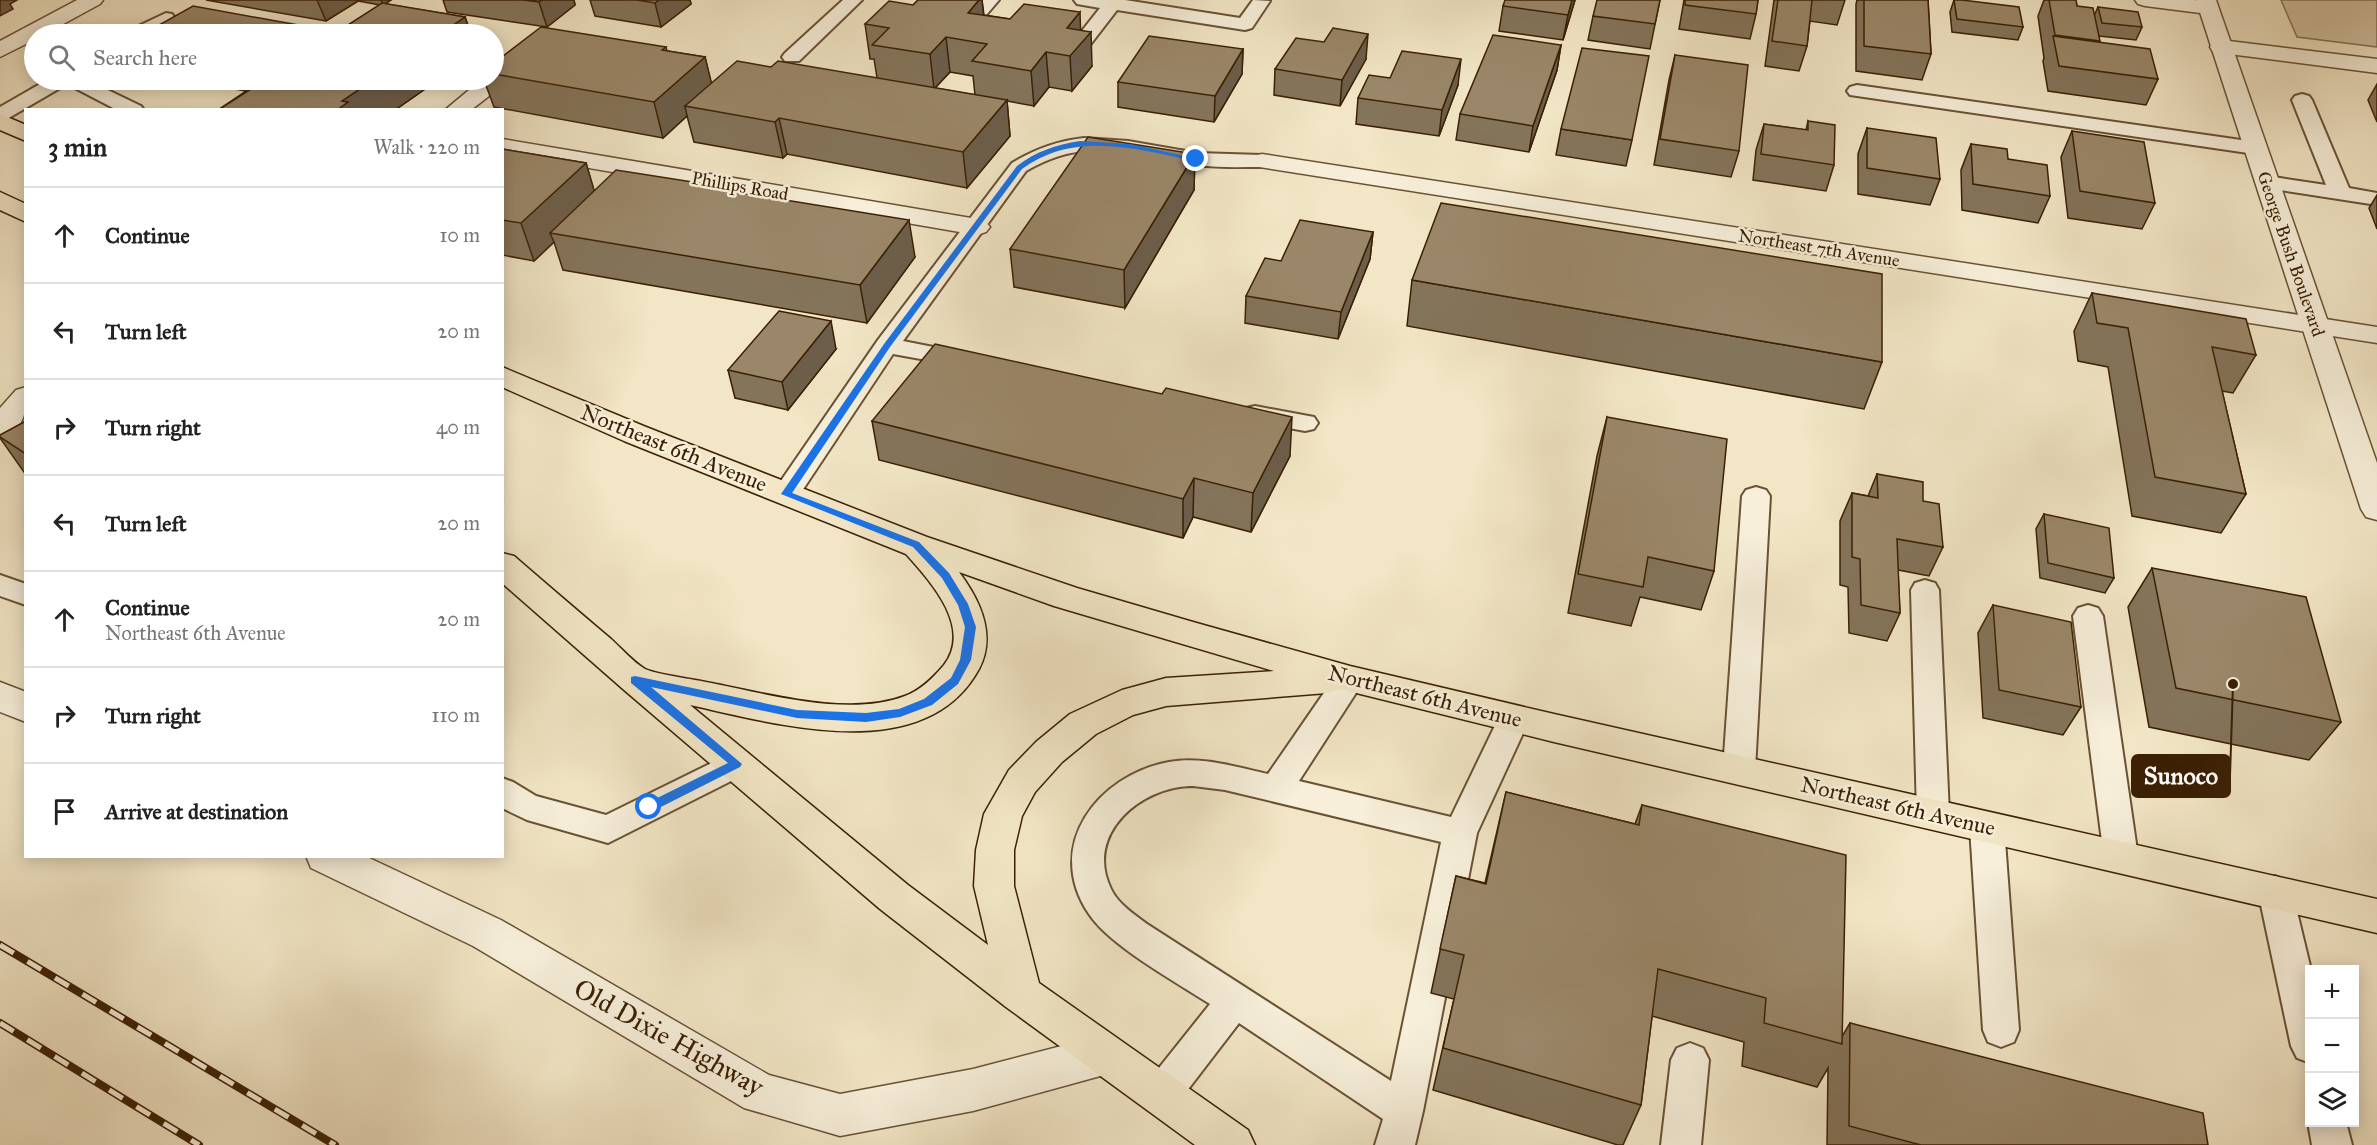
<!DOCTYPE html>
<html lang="en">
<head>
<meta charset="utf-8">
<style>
	:root { --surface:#fff; --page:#f2f2f2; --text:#222; --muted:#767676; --line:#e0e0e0 }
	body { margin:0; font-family:"IM FELL Great Primer",serif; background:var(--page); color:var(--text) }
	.controls { position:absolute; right:18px; bottom:18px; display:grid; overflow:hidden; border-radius:0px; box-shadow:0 3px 15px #0003 }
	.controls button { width:54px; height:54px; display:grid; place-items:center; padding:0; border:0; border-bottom:2px solid var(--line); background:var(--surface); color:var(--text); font:30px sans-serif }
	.stop { position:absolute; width:18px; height:18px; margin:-14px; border:4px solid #1a73e8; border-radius:50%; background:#fff }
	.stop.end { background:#1a73e8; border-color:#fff; box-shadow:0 2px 6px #0008 }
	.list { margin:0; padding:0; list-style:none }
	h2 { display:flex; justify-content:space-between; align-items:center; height:78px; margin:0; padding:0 24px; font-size:26px }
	h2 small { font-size:20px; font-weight:400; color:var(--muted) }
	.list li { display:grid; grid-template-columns:39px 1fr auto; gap:18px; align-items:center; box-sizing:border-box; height:96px; padding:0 24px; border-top:2px solid var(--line) }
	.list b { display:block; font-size:22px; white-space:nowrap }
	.list p { margin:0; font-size:20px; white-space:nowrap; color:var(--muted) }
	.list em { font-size:20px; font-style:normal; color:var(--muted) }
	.icon { flex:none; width:33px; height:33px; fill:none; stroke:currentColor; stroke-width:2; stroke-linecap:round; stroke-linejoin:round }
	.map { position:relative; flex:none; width:2377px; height:1145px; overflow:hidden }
	.search { position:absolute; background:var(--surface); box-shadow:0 3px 15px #0003; left:24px; top:24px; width:480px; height:66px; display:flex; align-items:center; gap:15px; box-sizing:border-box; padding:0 21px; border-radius:33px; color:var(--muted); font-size:22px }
	.panel { position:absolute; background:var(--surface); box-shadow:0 3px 15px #0003; left:24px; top:108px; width:480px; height:750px; border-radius:0px }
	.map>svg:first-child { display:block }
</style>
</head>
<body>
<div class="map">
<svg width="2377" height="1145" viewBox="0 0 2377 1145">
	<rect width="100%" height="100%" fill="#f2e6c6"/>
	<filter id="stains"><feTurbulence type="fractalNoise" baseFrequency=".00333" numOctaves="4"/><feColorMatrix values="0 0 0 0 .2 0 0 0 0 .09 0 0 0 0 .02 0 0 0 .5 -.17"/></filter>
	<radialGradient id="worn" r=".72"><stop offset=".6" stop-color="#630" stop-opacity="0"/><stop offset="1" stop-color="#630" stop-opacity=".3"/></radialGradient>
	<polygon fill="#d3c4a5" stroke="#877254" stroke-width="1.5" points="2281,0 2377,0 2377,47 2297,37"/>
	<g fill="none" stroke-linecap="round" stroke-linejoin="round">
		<g stroke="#695234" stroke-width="4">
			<g id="service">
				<polygon points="843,0 862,0 799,61 785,61 782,57 785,53"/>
				<polygon points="980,0 999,0 976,27 964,27 961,23"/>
				<polygon points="1074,0 1125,0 1240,18 1253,0 1270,1 1252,28 1245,30 1117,10 1090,45 1076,45 1074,41 1100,8 1077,4"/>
				<path d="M166 13 172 14 175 18C164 33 144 36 128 34L130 30Z"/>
				<polygon points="47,80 87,80 141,106 144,110 117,110 67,84 7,119 0,121 0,107"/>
				<polygon points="1857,85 2255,142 2262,144 2265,148 2262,152 2255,154 1850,95 1847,91 1850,87"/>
				<polygon points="2302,94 2309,96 2312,100 2349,188 2377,193 2377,205 2267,188 2259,187 2256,182 2259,177 2267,176 2326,185 2292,100 2295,96"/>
				<path d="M1084 138 1128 141 1197 153 1262 155 1269 157 1272 161 1269 165 1262 167C1240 167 1218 168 1197 165 1129 158 1091 133 1026 171L903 341 974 355 977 360 974 365 965 367 893 354 796 500 786 503 776 500 772 494 776 488 878 340 1012 163C1035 149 1057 141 1084 138Z"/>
				<polygon points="1255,406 1314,417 1318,423 1314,429 1305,431 1246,420 1242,414 1246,408"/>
				<polygon points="1756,487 1766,490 1770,496 1755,770 1750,779 1739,783 1728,779 1723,770 1742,496 1746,490"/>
				<polygon points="0,575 26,584 26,605 0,596"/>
				<polygon points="1925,580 1935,583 1939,590 1949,814 1945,824 1933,827 1921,824 1917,814 1911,590 1915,583"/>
				<polygon points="2088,605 2098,608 2103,616 2138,857 2133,867 2121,871 2109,867 2104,857 2073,616 2078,608"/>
				<path d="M1350 667 1361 671 1365 679 1299 781 1451 817 1503 709 1514 706 1525 709 1530 718 1477 833 1423 1111 1415 1145H1375L1383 1119 1239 1023 1173 1109 1160 1114 1147 1109 1141 1096 1147 1083 1210 1004C1176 982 1110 946 1089 914 1043 846 1098 775 1169 762 1202 756 1236 767 1268 774L1339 671ZM1193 786 1225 790 1441 842 1391 1081 1147 924C1135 915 1118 904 1111 889 1084 834 1141 786 1193 786Z"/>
				<polygon points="736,751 747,755 752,764 747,773 608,843 527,820 502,808 502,778 513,782 536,796 606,815"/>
				<polygon points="1987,813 1999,817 2004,827 2019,1030 2014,1042 2001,1047 1988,1042 1983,1030 1970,827 1975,817"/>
				<polygon points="2275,876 2287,881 2292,891 2311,970 2310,1063 2297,1058 2291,1046 2258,891 2263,881"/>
				<polygon points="1690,1043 1703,1048 1709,1060 1701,1145 1661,1145 1671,1060 1677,1048"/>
				<polygon points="2310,1118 2310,1122 2346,1122 2352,1145 2312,1145 2308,1122"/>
			</g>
		</g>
		<g stroke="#695234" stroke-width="3">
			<g id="minor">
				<polygon points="77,0 103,0 100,4 45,34 34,34 34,40 0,57 0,41"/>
				<polygon points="2135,0 2194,0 2215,4 2218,8 2215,12 2208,14 2145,6 2138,4"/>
				<polygon points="2221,40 2377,59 2377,73 2213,52 2210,47 2213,42"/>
				<polygon points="521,53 529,55 532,60 529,65 471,110 445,110 481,80 494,80 494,70 513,55"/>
				<polygon points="502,139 977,219 986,222 990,227 986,232 977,235 502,153"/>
				<polygon points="1262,154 2377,327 2377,343 1253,166 1250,161 1253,156"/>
			</g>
		</g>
		<g stroke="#695234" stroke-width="3">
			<g id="tertiary">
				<polygon points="2196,0 2216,0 2377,463 2377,520 2366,517 2361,509"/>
				<path d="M26 387C26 410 27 429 0 437V408L16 390Z"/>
				<polygon points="0,682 26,692 26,722 0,712"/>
				<polygon points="306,856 365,856 501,920 769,1075 840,1094 973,1069 1104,1035 1119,1041 1126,1055 1119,1069 1104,1075 973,1111 840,1136 744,1108 473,946 311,868"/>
			</g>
		</g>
		<g stroke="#3b2004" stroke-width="3">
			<g id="primary">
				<polygon points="0,114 26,125 26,141 0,130"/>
				<polygon points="0,192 26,204 26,222 0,210"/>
				<path d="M502 367 646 427 927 537 1077 588 1193 622 1350 666 1554 714 2377 899V933L1554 742 1340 689 1327 693 1166 706 1133 715 1096 734 1062 762 1035 792 1022 816 1014 850V886L1039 983 1248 1130 1255 1145H1195L1006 1007 880 909 623 689 502 583V553L514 556C546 584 578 611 611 639 621 648 633 662 645 669 658 675 700 680 716 684 771 695 851 717 905 696 921 690 933 678 944 665 973 627 930 581 906 554L624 441 502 387ZM959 572 1054 606 1274 671 1166 678 1122 690 1070 714 1036 742 1009 770 984 814 976 850 974 886 988 945 908 885 690 705C776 724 925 768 979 669 997 635 980 600 959 572Z"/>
			</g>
		</g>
		<use href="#service" fill="#f7efda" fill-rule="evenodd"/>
		<use href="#minor" fill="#f7efda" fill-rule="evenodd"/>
		<use href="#tertiary" fill="#f7efda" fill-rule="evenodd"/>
		<use href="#primary" fill="#f2e6c6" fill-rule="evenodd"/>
		<g stroke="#3b2004" stroke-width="8">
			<g id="rail">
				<polyline points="0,945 335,1145"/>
				<polyline points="0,1023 199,1145"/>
			</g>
		</g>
		<use href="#rail" stroke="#f7efda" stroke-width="5" stroke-dasharray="16" stroke-linecap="butt"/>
	</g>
	<g fill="#84745a" stroke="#3b2004" stroke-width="1.5" fill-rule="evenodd">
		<polygon points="206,0 391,0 385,4 465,17 471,34 334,34 380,5 358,1 326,21"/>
		<polygon points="443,0 574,0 575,5 547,27 447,12"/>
		<polygon points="590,0 690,0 691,4 661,27 595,16"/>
		<path d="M918 0H982L984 15 1081 30 1092 66 1072 91 1049 87 1034 106 1007 101 1010 136 967 188 787 154 783 158 694 142 687 116 663 138 494 107 484 80H494V63L666 47 667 51 705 57 711 83 771 67 877 78 874 59H870L865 24 913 5ZM950 72 973 76 975 95 935 88Z"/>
		<polygon points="1575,0 1563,40 1499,31 1503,6"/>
		<polygon points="1660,0 1650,49 1588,40 1593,16"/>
		<polygon points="1684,0 1758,0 1756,14 1750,39 1679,29"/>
		<polygon points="1774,0 1845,0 1837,25 1810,21 1807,46 1799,71 1765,66"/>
		<polygon points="1857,0 1928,0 1931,54 1922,80 1856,71 1856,4"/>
		<polygon points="1954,0 1962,0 2023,27 2018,40 1952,32 1950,12"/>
		<polygon points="2044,0 2076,0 2077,6 2094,16 2098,7 2142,27 2136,40 2099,36 2099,42 2158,79 2146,105 2048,91 2043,61 2044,58 2038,16"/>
		<polygon points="1561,45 1557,70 1529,152 1456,140 1460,114"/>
		<polygon points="1243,49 1242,74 1214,122 1118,107 1118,82"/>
		<polygon points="1675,55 1739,151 1731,177 1654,165 1669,80"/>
		<polygon points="1366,59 1340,106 1274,95 1275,69"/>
		<polygon points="1390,78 1458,85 1439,136 1356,124 1358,98"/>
		<polygon points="185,80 438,80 395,110 218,110 246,91"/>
		<polygon points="2377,84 2377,122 2368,100"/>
		<polygon points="1808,121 1834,165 1826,191 1753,180 1756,150 1764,124 1806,130"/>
		<polygon points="1867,128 1940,179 1930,205 1858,194 1858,154"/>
		<polygon points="1561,129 1632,140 1626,166 1556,155"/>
		<polygon points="2072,131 2155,203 2142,229 2068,218 2061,157"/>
		<polygon points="1971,144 2008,159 2050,196 2038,223 1962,210 1961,170"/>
		<polygon points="502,149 586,163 594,191 713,189 915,257 867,323 563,270 554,242 534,261 502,255"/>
		<polygon points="1195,154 1194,190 1125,308 1014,287 1010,249"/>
		<polygon points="2377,195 2377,229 2369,208"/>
		<polygon points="1373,232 1370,259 1338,339 1245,323 1246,296 1281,261"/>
		<polygon points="1412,280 1882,362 1864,409 1407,326"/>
		<polygon points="2092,293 2256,355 2233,393 2222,391 2246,494 2221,533 2132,516 2108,367 2078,361 2074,331"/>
		<polygon points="836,349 788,410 735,398 728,370"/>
		<polygon points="1607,417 1714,571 1701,610 1640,597 1631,626 1568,613 1597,456"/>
		<polygon points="26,421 26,475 0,438 0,435"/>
		<polygon points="872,421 1290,456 1251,532 1193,517 1183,538 879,460"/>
		<polygon points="1877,474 1923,501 1943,547 1929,576 1898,570 1900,613 1887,641 1849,633 1848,587 1840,585 1840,521 1852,493 1868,496"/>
		<polygon points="2044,514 2114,578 2105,593 2040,578 2036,529"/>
		<polygon points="2152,568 2341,722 2309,760 2149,727 2128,607"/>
		<polygon points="1993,605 2081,707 2063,735 1983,718 1978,633"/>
		<polygon points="1506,792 1635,824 1642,805 1843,1035 1850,1023 2208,1145 1827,1145 1828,1068 1817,1087 1742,1066 1744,1042 1652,1016 1641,1105 1623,1145 1618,1145 1433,1090 1454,999 1431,993 1456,876 1485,883"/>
	</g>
	<g fill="#6c5e4a" stroke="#3b2004" stroke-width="1.5">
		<polygon points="0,0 17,0 10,4 13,9 0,16"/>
		<polygon points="317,0 358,0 358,1 326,21"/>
		<polygon points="381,0 391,0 383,5"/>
		<polygon points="542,0 574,0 575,5 547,27 539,2"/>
		<polygon points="659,0 690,0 691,4 661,27 655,3"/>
		<polygon points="979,0 982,0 985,31 968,13"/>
		<polygon points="1572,0 1575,0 1563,40 1568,15"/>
		<polygon points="1080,12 1081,43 1091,32 1092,66 1072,91 1070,56 1067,28"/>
		<polygon points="465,17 471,34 440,34"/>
		<polygon points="309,27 312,34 297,34"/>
		<polygon points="1368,34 1366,59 1340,106 1342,80"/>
		<polygon points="946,37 950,72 934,89 930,54"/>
		<polygon points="1561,45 1557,70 1529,152 1533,126"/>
		<polygon points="1243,49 1242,74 1214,122 1215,96"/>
		<polygon points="1046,52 1049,87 1034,106 1031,71"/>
		<polygon points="705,57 714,93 685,106 687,116 663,138 654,102"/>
		<polygon points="1461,59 1458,85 1439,136 1442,110"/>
		<polygon points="248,80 276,80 254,93"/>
		<polygon points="373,80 438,80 395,110 337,110 342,101"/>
		<polygon points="1007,100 1010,136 967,188 963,152"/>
		<polygon points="779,118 787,154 783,158 775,122"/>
		<polygon points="1195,154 1194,190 1125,308 1124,270"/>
		<polygon points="586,163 597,200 550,233 554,242 534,261 521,223"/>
		<polygon points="909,220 915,257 867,323 860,285"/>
		<polygon points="1373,232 1370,259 1338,339 1341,312"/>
		<polygon points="831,321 836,349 788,410 782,382"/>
		<polygon points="1292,417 1290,456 1251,532 1253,493"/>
		<polygon points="1194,478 1193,517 1183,538 1183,499"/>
	</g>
	<g fill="#9a8769" stroke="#3b2004" stroke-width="1.5">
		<polygon points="523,0 542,0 539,2"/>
		<polygon points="637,0 659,0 655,3"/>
		<polygon points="918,0 979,0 968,13 1010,19 1024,4 1080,12 1067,28 1091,32 1070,56 1046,52 1031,71 972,61 987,44 946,37 930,54 872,45 889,28 865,24 889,1 913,5"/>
		<polygon points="1505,0 1572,0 1568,15 1503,6"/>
		<polygon points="1597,0 1660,0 1655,24 1593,16"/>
		<polygon points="1685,0 1758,0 1756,14 1685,5"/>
		<polygon points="1778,0 1812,0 1807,46 1772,41"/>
		<polygon points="1864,0 1928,0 1931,54 1864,46"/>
		<polygon points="1954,0 1962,0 2019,7 2023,27 1957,19"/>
		<polygon points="2049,0 2076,0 2077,6 2093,8 2100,41 2055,35"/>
		<polygon points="382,3 465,17 440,34 334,34"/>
		<polygon points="193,6 309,27 297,34 143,34"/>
		<polygon points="2098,7 2138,12 2142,27 2102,23"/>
		<polygon points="541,27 666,47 662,50 705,57 654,102 494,74 494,63"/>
		<polygon points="1333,28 1368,34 1342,80 1275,69 1296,38 1324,42"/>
		<polygon points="1493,35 1561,45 1533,126 1460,114"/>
		<polygon points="1149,36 1243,49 1215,96 1118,82"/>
		<polygon points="2053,36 2150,49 2158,79 2059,66"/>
		<polygon points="1582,48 1649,56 1632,140 1561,129"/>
		<polygon points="1402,51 1461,59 1442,110 1358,98 1369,75 1390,78"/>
		<polygon points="1675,55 1748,65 1739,151 1660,139"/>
		<polygon points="737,61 771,67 778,61 1007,100 963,152 779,118 775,122 685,106"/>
		<polygon points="265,80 373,80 342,101 348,102 337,110 218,110"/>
		<polygon points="1808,121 1835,125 1834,165 1761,154 1764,124 1808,130"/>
		<polygon points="1867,128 1936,138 1940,179 1867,168"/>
		<polygon points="2072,131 2144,142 2155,203 2080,191"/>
		<polygon points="1088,137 1195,154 1124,270 1010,249"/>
		<polygon points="1971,144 2007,149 2008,159 2047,165 2050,196 1973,184"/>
		<polygon points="502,149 586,163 521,223 502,220"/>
		<polygon points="616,170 712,185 710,188 909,220 860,285 550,233"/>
		<polygon points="1441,203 1882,274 1882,362 1412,280"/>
		<polygon points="1300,220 1373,232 1341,312 1246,296 1265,258 1281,261"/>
		<polygon points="2092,293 2246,319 2256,355 2212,347 2246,494 2155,477 2128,328 2097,323"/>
		<polygon points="779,311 831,321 782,382 728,370"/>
		<polygon points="935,344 1162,394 1166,388 1292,417 1253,493 1194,478 1183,499 872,421"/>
		<polygon points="1607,417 1727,439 1714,571 1648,557 1643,587 1578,574"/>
		<polygon points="26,421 26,454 0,437 0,435"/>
		<polygon points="1877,474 1923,482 1923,501 1939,504 1943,547 1897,539 1900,613 1861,605 1860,559 1852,557 1852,493 1878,498"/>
		<polygon points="2044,514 2109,528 2114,578 2048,563"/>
		<polygon points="2152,568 2306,597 2341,722 2176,688"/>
		<polygon points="1993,605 2071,622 2081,707 1999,690"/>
		<polygon points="1506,792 1639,825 1642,805 1846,855 1842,1044 1764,1023 1766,998 1658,969 1641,1105 1443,1048 1464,955 1440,949 1456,876 1486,884"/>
		<polygon points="1850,1023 2203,1113 2208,1145 1921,1145 1849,1126"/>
	</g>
	<path fill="#1a73e8" d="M1080 141 1130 144 1199 159 1196 161C1136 149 1075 130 1022 169L890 347 792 493 919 542 949 573 968 604 976 627 971 660 958 684 932 705 900 717 866 722 797 718 651 687 742 764 740 767 653 811H645V804L728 763 631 683V677L635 676 797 710 866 713 899 709 924 699 951 678 960 660 965 627 958 605 942 578 913 547 781 494 884 344 1017 166C1037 151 1055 145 1080 141Z"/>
	<g text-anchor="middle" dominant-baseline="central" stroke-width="5" stroke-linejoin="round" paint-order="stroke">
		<g font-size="18" fill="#3b2004" stroke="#f7efda">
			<text transform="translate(740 186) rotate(10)">Phillips Road</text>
			<text transform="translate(1819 248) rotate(9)">Northeast 7th Avenue</text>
			<text transform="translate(2291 254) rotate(71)">George Bush Boulevard</text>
		</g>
		<g font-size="22" fill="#3b2004" stroke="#f7efda">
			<text transform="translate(674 448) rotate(22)">Northeast 6th Avenue</text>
			<text transform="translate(1425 696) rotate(14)">Northeast 6th Avenue</text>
			<text transform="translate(1898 806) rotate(13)">Northeast 6th Avenue</text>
		</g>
		<g font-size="27" fill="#3b2004" stroke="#f7efda">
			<text transform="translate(669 1037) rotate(29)">Old Dixie Highway</text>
		</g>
	</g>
	<path fill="none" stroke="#3b2004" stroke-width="2" d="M2233 684L2230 776"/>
	<circle fill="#3b2004" stroke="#f7efda" stroke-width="2" cx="2233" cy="684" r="6"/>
	<rect fill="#3b2004" stroke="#3b2004" stroke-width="2" x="2132" y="755" width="98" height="42" rx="6"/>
	<g font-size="24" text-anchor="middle" font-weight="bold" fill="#fff">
		<text x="2181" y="784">Sunoco</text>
	</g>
	<rect width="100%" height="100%" filter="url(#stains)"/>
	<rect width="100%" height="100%" fill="url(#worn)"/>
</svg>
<div class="controls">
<button>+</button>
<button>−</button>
<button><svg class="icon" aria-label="layers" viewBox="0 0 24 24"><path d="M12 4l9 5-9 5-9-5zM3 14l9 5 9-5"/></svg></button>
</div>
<div class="stop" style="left:649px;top:807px"></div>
<div class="stop end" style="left:1196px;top:159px"></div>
<div class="search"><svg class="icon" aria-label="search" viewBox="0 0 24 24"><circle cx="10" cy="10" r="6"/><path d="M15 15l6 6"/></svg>Search here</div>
<section class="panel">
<h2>3 min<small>Walk · 220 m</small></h2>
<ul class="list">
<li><svg class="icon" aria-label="ahead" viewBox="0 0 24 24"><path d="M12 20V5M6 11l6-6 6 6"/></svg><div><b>Continue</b></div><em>10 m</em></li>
<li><svg class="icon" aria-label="left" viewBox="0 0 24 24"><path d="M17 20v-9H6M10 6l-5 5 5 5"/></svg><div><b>Turn left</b></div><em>20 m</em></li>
<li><svg class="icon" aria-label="right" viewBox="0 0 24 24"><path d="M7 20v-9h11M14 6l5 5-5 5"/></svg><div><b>Turn right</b></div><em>40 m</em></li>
<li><svg class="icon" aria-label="left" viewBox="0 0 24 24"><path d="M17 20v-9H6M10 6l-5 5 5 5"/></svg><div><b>Turn left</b></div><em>20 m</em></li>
<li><svg class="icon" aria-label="ahead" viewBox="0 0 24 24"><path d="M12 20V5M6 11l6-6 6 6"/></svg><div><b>Continue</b><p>Northeast 6th Avenue</p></div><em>20 m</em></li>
<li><svg class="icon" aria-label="right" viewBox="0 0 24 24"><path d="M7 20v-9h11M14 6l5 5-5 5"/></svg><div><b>Turn right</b></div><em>110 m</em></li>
<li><svg class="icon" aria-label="arrive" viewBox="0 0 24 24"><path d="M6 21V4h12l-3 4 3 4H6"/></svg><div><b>Arrive at destination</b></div></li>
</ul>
</section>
</div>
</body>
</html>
